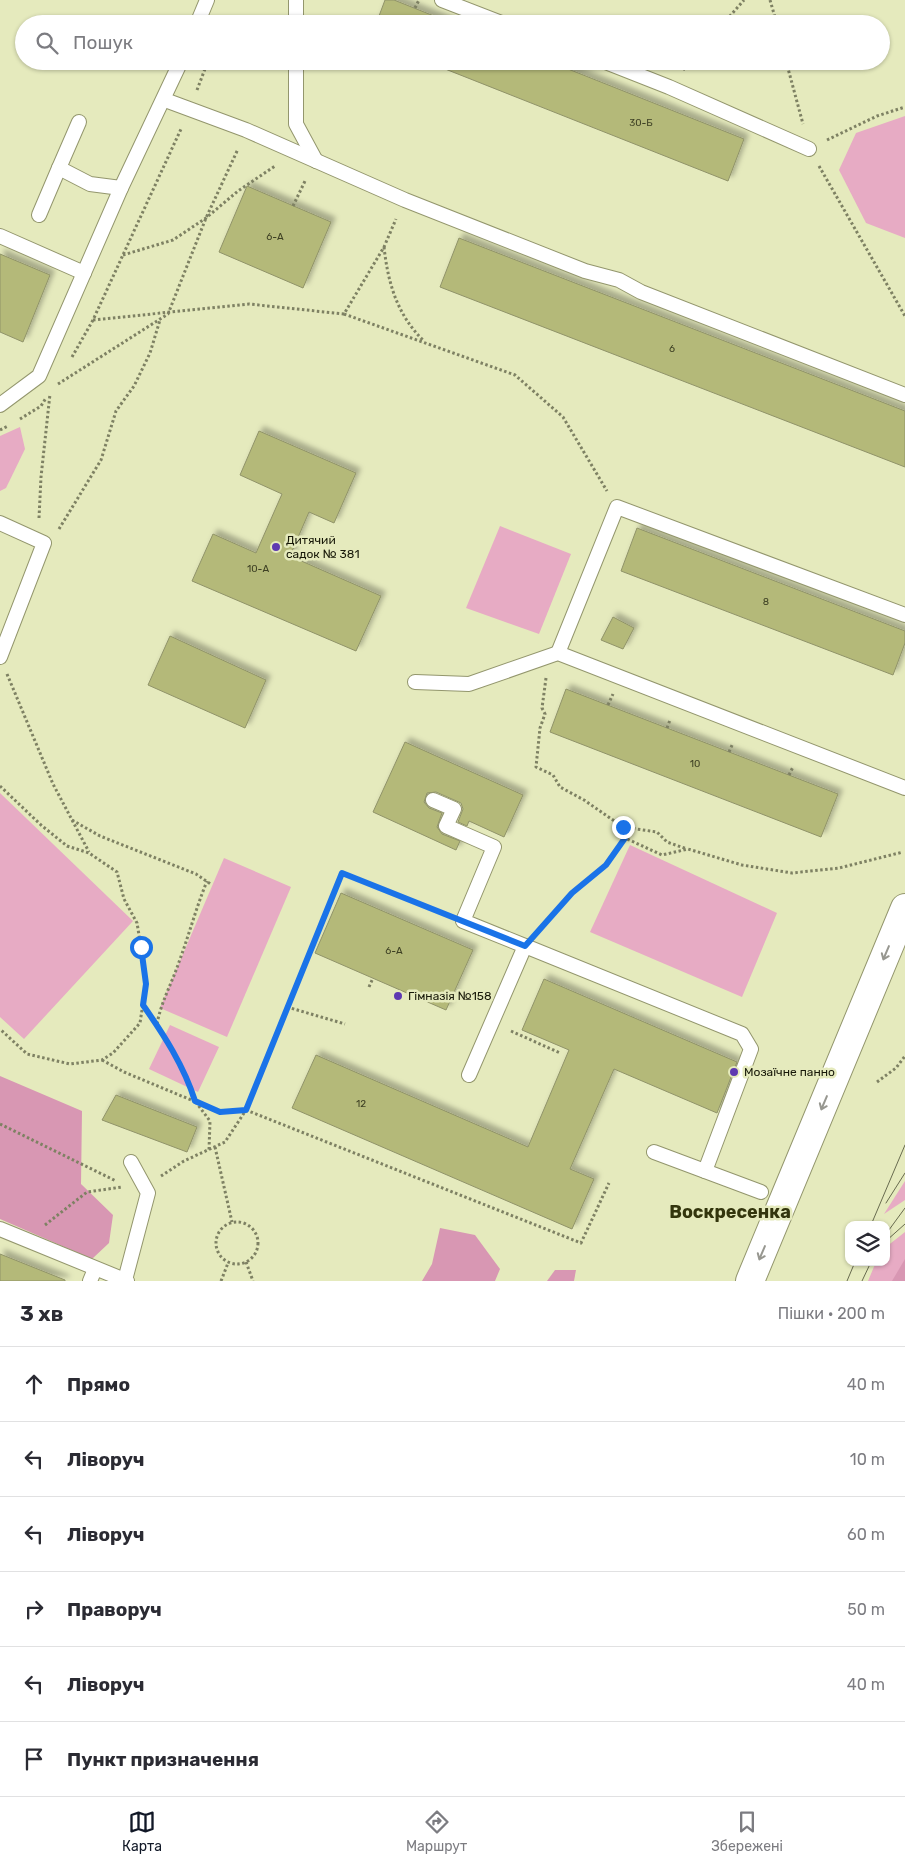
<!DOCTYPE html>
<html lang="uk">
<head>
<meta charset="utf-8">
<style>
	:root { --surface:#fff; --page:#f7f7f7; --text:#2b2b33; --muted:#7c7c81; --line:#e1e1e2; --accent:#111827 }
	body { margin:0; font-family:Rubik,sans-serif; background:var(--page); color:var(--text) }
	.controls { position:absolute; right:15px; bottom:15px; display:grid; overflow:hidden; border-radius:10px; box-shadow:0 1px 4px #0004 }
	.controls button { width:45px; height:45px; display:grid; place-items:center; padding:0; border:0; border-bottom:1px solid var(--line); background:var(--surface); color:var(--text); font:25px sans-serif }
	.stop { position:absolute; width:15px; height:15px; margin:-11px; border:4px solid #1a73e8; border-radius:50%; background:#fff }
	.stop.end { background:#1a73e8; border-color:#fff; box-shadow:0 1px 5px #0008 }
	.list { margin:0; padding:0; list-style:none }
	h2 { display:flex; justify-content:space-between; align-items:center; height:65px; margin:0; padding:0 20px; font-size:21px }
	h2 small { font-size:16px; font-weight:400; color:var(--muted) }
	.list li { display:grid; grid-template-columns:32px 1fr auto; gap:15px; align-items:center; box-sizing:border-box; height:75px; padding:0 20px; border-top:1px solid var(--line) }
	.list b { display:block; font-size:19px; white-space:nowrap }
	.list em { font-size:16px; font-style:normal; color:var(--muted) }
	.icon { flex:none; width:28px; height:28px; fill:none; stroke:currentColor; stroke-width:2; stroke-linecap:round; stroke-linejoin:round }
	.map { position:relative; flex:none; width:905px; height:1281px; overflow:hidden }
	.search { position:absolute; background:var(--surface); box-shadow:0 1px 4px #0004; left:15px; right:15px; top:15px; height:55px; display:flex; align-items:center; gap:12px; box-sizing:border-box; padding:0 18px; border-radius:28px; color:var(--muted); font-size:19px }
	.sheet { height:515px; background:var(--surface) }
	nav { display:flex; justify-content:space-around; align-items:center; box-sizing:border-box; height:70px; border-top:1px solid var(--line); background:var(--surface); font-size:14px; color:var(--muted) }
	nav a { display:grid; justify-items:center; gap:2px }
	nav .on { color:var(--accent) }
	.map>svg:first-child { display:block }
</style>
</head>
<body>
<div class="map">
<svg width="905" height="1281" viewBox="0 0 905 1281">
	<defs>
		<filter id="shadow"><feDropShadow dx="4.5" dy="-4.5" stdDeviation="2.5" flood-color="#0004"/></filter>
	</defs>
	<rect width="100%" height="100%" fill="#e5eabd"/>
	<g fill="#e7abc4">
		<polygon points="905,116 905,238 866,223 839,170 856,133"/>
		<polygon points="20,427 25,449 6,488 0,491 0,436"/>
		<polygon points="500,526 571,554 539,634 466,608"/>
		<polygon points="0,793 133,921 24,1039 0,1017"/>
		<polygon points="630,845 777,913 742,997 590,932"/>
		<polygon points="224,858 291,887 227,1037 160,1008"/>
		<polygon points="170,1025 219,1047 198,1092 149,1069"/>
		<polygon points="905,1181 905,1200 884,1214"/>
		<polygon points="905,1232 905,1281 868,1281 876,1262 886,1262 886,1247"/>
	</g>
	<g fill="#d897b3">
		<polygon points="0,1076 82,1111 81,1184 113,1215 109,1243 92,1259 0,1219"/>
		<polygon points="440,1228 475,1235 500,1269 495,1281 422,1281 432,1264"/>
		<polygon points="905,1259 905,1281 892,1281"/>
		<polygon points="555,1270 576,1270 574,1281 547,1281"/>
	</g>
	<g fill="#b4b979" stroke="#909369" filter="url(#shadow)">
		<polygon points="385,0 394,0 454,24 376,24"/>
		<polygon points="425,61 548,61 744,139 728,181"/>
		<polygon points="247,186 331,222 303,288 219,252"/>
		<polygon points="459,238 905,411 905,467 440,287"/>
		<polygon points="0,254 50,275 23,342 0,332"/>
		<polygon points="259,431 356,473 334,523 309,512 290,556 381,596 356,651 192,581 213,534 256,553 282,494 240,475"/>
		<polygon points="637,528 905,631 905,643 893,675 621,571"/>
		<polygon points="613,617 634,628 623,649 601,640"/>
		<polygon points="170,636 266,680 245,728 148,685"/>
		<polygon points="566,689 838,794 821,837 550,732"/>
		<polygon points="405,742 523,795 504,837 469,821 467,826 458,822 463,809 461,803 436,792 427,793 424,802 429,808 442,813 437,827 442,834 460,841 456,850 373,812"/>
		<polygon points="341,893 473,950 446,1010 315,953"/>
		<polygon points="544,979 737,1062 717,1113 614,1069 570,1169 594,1179 572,1229 292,1108 316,1055 528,1147 569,1050 522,1030"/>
		<polygon points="116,1095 197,1127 187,1152 102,1120"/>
		<polygon points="0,1254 65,1280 65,1281 0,1281"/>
	</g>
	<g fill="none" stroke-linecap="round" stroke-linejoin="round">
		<g stroke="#93966d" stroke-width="16">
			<g id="service">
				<polyline points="442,0 504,24"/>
				<polyline points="197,24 207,0"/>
				<polyline points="296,24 296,0"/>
				<polyline points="296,61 296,124 316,161"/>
				<polyline points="603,61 669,87 809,149"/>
				<polyline points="165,100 246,130 405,200 585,271 619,280 641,292 905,395"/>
				<polyline points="79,122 59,168 90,184 121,188"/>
				<polyline points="39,215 59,168"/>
				<polyline points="0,236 84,273"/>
				<polyline points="0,405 39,376 121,188 181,61"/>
				<polyline points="0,523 44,543 0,657"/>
				<polyline points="558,653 617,507 905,615"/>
				<polyline points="415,682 469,684 558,653 905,788"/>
				<polyline points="433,800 454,809 446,826 494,847 463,921 525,946 469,1075"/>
				<polyline points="525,946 742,1034 751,1049 705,1171"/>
				<polyline points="654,1152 761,1192"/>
				<polyline points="0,1229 127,1281"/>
				<polyline points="125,1280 148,1193 131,1162"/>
				<polyline points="90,1281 95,1269"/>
			</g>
		</g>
		<g stroke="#93966d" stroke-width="30">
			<polyline id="tertiary" points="750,1281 905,908"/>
		</g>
		<g stroke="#7e8163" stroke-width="3" stroke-dasharray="2.5 2.5" stroke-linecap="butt">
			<polyline points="770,0 777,24"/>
			<polyline points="415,8 419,0"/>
			<polyline points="723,24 744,0"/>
			<polyline points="786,61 803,124"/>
			<polyline points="683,70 691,61"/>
			<polyline points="197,90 208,61"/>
			<polyline points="827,140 877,116 905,107"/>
			<polyline points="819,166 905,316"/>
			<polyline points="293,206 306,179"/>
			<path d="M384 247C388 283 397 315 424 341"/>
			<polyline points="123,255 173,240 206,218 238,191 275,166"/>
			<polyline points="344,314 515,375 563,417 607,491"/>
			<polyline points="93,320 249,304 344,314 384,247 396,219"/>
			<polyline points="72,357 93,320 181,129"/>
			<polyline points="58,384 168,314 206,218 238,149"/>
			<polyline points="20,419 41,406 46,398"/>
			<polyline points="0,430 8,426"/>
			<polyline points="39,518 41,477 50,394"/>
			<polyline points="59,529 101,460 116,411 134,386 150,353 160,320"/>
			<polyline points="7,674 53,784 89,852"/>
			<polyline points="546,678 542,708 545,714 540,728 536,767 553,775 560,787 584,800 623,827 625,838"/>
			<polyline points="608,705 613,694"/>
			<polyline points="667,728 670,720"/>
			<polyline points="729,752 733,743"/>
			<polyline points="789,775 793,767"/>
			<polyline points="0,786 41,825 67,846 89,853 117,872 124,899 137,923 141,947 146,984 140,1023 113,1053 102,1060 70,1064 27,1054 0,1029"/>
			<polyline points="72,820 100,836 196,874 212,885"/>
			<polyline points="623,827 657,832 667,842 687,849"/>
			<polyline points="538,930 572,893 606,865 625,838 662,855 688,849 742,865 792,873 839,868 903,852"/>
			<polyline points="369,987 373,978"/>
			<polyline points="143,1006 167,1040 190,1085 195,1101 210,1121 209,1150"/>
			<polyline points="287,1007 345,1024"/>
			<path d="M157 1024C161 1002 172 983 179 962 189 935 196 908 207 881"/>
			<polyline points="511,1031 560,1053"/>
			<polyline points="102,1060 124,1072 220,1112 246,1110 581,1243 609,1183"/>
			<polyline points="877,1082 896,1068 905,1056"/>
			<polyline points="0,1124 116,1181"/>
			<polyline points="215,1147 232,1222"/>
			<polyline points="161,1176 184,1161 225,1142 246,1110 342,873 443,913"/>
			<circle cx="237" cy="1243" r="21"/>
			<polyline points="45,1225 87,1192 122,1187"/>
			<polyline points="246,1262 253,1281"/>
			<polyline points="221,1281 228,1263"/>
		</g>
		<use href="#service" stroke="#fff" stroke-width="14"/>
		<use href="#tertiary" stroke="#fff" stroke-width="28"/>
		<g stroke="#686b4f" stroke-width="1">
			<polyline points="886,1203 905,1173"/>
			<polyline points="871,1225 905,1145"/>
			<polyline points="886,1234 905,1208"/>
			<polyline points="886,1241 905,1224"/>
			<polyline points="847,1281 855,1262"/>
			<polyline points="862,1281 871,1262"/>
		</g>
	</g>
	<defs><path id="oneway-shaft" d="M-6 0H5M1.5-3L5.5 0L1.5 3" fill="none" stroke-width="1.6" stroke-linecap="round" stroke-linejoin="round" transform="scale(1.25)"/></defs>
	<g stroke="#979790">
		<use href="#oneway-shaft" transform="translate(886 953) rotate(113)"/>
		<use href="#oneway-shaft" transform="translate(824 1103) rotate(113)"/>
		<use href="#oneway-shaft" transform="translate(762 1253) rotate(113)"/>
	</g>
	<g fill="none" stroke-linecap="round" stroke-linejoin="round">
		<path stroke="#1a73e8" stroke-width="6" d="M141 947 146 984 143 1005C164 1035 184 1066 195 1101L220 1112 246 1110 342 873 525 946 572 893 606 865 625 838 623 827"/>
	</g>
	<g fill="#5e39b1" stroke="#e5eabd" stroke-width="2">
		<circle cx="276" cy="547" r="5"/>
		<circle cx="398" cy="996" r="5"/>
		<circle cx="734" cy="1072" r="5"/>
	</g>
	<g text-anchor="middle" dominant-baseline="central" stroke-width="5" stroke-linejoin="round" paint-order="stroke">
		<g font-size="10" fill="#3e4024">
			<text x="641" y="123">30-Б</text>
			<text x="275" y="237">6-А</text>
			<text x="672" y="349">6</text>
			<text x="258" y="569">10-А</text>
			<text x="766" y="602">8</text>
			<text x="695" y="764">10</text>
			<text x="394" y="951">6-А</text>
			<text x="361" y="1104">12</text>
		</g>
		<g font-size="12" fill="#171808" stroke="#e5eabd" text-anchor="start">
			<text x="286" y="540">Дитячий<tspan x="286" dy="14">садок № 381</tspan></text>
			<text x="408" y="996">Гімназія №158</text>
			<text x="744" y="1072">Мозаїчне панно</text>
		</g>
		<g font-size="18" font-weight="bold" fill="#33350d" stroke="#e5eabd">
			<text x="730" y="1212">Воскресенка</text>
		</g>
	</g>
</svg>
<div class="controls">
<button><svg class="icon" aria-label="layers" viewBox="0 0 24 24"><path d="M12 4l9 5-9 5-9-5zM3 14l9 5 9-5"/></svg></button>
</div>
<div class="stop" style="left:141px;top:947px"></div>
<div class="stop end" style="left:623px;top:827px"></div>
<div class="search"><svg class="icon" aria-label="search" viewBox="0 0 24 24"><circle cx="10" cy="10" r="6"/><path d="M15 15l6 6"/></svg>Пошук</div>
</div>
<section class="sheet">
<h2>3 хв<small>Пішки · 200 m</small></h2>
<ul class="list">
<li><svg class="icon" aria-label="ahead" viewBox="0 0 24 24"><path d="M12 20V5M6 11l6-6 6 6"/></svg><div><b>Прямо</b></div><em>40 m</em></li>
<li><svg class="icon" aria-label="left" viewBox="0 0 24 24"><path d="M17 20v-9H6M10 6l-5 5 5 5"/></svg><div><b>Ліворуч</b></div><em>10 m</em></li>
<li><svg class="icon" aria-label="left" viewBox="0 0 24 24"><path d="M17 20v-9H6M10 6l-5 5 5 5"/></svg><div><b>Ліворуч</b></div><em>60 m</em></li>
<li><svg class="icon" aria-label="right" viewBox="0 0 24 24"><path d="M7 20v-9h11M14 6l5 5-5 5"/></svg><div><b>Праворуч</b></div><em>50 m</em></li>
<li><svg class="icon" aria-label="left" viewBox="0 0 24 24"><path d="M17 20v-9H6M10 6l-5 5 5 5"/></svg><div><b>Ліворуч</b></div><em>40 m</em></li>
<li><svg class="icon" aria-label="arrive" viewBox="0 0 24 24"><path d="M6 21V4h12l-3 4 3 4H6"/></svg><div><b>Пункт призначення</b></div></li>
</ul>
</section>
<nav>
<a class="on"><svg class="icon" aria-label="map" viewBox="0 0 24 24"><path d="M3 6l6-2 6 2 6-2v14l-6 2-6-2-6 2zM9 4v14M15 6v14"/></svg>Карта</a>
<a><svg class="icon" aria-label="directions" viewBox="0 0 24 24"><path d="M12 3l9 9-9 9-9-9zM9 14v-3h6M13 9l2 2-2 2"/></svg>Маршрут</a>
<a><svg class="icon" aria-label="saved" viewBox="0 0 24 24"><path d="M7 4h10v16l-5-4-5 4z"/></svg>Збережені</a>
</nav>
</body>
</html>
